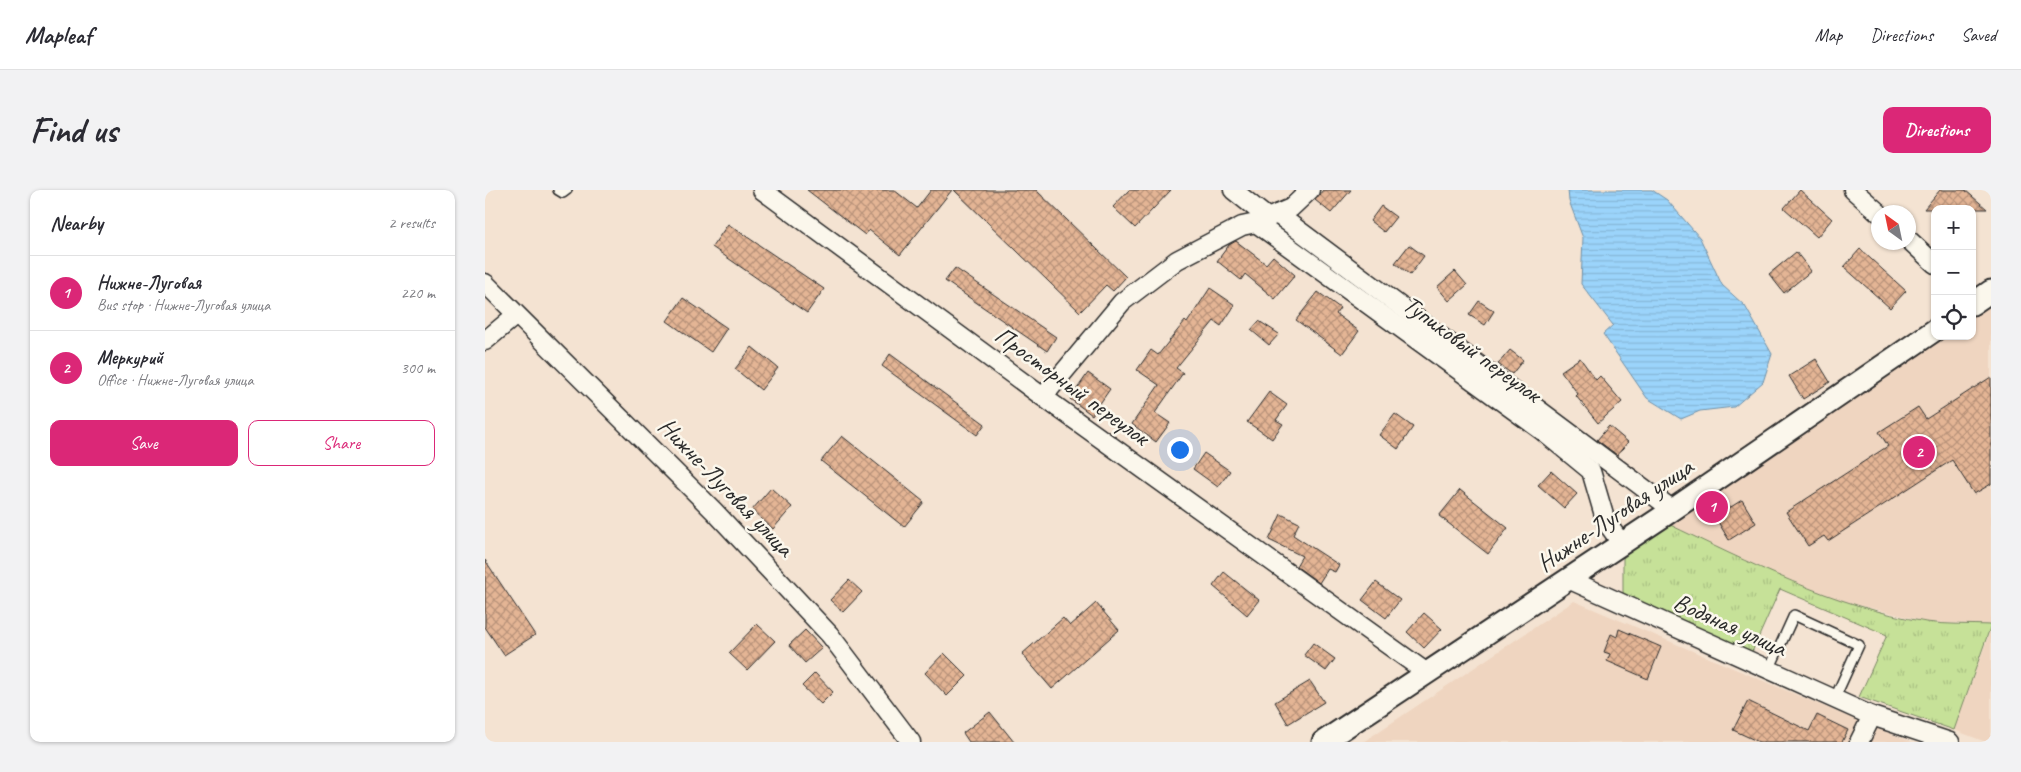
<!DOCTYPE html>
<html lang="en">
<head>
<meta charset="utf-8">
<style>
	:root { --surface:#fff; --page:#f2f2f3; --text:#2b2b33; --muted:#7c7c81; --line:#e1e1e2; --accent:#db2777 }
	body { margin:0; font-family:Caveat,sans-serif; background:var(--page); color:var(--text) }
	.controls { position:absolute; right:15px; top:15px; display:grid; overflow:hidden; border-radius:10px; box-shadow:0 1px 4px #0004 }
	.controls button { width:45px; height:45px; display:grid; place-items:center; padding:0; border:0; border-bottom:1px solid var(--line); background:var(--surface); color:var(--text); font:25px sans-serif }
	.compass { position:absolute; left:1386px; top:15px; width:45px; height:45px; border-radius:50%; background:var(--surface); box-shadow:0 1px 4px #0004; rotate:327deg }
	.you { position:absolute; left:694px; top:259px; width:18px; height:18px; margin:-12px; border:4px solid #fff; border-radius:50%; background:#1a73e8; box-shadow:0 0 0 8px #1a73e833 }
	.badge { display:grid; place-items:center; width:32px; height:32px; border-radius:50%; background:var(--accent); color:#fff; font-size:16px; font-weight:700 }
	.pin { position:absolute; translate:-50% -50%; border:2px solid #fff; box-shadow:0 1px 5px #0006 }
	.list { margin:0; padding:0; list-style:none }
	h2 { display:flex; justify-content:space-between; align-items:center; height:65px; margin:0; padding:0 20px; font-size:21px }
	h2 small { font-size:16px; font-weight:400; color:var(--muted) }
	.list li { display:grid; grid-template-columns:32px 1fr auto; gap:15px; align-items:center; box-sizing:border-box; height:75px; padding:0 20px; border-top:1px solid var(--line) }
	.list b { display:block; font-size:19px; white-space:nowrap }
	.list p { margin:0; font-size:16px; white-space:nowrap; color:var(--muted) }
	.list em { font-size:16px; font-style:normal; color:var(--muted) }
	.actions { display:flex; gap:10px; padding:15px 20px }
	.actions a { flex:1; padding:11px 0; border:1px solid var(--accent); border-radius:10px; text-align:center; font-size:18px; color:var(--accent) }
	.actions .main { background:var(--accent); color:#fff }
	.icon { flex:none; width:28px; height:28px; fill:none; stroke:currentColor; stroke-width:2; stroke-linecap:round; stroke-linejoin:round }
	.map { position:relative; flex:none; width:1506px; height:552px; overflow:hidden; border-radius:10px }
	header { display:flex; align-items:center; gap:30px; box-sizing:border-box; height:70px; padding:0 25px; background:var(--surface); border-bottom:1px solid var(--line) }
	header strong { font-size:24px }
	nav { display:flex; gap:28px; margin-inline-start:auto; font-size:18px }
	.intro { display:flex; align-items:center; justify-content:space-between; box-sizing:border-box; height:120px; padding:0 30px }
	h1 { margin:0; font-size:35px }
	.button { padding:12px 22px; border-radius:10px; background:var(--accent); color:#fff; font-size:18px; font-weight:700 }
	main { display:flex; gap:30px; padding:0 30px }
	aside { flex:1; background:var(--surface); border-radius:10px; box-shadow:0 1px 4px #0004 }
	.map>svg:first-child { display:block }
</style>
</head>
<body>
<header>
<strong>Mapleaf</strong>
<nav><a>Map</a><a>Directions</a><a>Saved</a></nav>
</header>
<div class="intro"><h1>Find us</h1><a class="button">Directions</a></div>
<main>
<aside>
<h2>Nearby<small>2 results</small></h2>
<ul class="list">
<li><span class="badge">1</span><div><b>Нижне-Луговая</b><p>Bus stop · Нижне-Луговая улица</p></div><em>220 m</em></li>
<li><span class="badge">2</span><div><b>Меркурий</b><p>Office · Нижне-Луговая улица</p></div><em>300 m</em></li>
</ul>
<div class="actions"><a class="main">Save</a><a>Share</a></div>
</aside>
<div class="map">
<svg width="1506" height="552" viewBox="0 0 1506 552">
	<defs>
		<pattern id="grass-tufts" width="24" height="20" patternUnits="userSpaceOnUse" patternTransform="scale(1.25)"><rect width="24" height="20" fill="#c6e198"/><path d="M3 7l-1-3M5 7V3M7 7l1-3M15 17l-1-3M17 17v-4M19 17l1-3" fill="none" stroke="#aac183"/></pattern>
		<pattern id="water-rules" width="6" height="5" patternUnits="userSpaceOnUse" patternTransform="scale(1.25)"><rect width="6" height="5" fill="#9bd4fb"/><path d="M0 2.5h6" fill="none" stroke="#86b6d7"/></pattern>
		<pattern id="building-cross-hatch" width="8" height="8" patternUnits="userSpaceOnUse" patternTransform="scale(1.25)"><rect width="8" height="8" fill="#e4b595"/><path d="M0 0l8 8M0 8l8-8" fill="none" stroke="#b9937a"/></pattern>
	</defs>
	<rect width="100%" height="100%" fill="#f4e3d2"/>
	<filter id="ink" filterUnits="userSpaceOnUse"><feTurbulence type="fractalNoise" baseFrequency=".02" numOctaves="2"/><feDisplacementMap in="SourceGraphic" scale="10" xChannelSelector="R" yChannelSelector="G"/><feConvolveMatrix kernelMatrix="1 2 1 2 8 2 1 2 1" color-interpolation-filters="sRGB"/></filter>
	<g filter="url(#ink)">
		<g fill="#efd5c0">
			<polygon points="1506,113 1506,435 1442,432 1354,410 1285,382 1181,333 1457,146 1487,146 1487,125"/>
			<polygon points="1089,411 1383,535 1427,552 878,552"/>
			<polygon points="1506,439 1506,552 1501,552 1469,540"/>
		</g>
		<path fill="url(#grass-tufts)" stroke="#788662" d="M1181 333C1265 373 1348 416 1441 432 1462 435 1485 434 1506 435L1469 540 1374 507 1402 445 1295 399 1267 462 1138 404V368Z"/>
		<polygon fill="url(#water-rules)" stroke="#6e90a8" points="1083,0 1167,0 1182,10 1215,48 1237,95 1260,116 1287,164 1278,192 1249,217 1215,221 1196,229 1162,208 1118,144 1128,135 1096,94 1098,48 1084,11"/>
		<g fill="url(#building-cross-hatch)" stroke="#2b2b2b">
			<polygon points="322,0 409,0 432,18 446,0 467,0 415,65 384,40 380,45"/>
			<polygon points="469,0 551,0 641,87 628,101 621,95 595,122"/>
			<polygon points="644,0 686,0 650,38 628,17"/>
			<polygon points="838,0 866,0 846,23 830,10"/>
			<polygon points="1315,0 1347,29 1332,47 1299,18"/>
			<polygon points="1455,0 1480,0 1502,19 1439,19"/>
			<polygon points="896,16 911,27 899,42 885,31"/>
			<polygon points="243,34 339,99 322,123 227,57"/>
			<polygon points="751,51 781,74 788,66 810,85 790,109 760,84 756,90 732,71 744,55"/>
			<polygon points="924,55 939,66 925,85 910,73"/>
			<polygon points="1375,59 1421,101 1405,118 1359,77"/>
			<polygon points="1311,62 1326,81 1299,103 1284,84"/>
			<polygon points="470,78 571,147 562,161 460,91"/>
			<polygon points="970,81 982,95 964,111 952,97"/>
			<polygon points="725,98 750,115 736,136 729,131 691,178 698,183 670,223 685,233 671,252 647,234 674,195 652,180 666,160 673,165 700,131 702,133"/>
			<polygon points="833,102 855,118 851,124 874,141 857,164 811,130"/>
			<polygon points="198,108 242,138 226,162 182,131"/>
			<polygon points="994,111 1009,121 1000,135 984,125"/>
			<polygon points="774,131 794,144 784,155 766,140"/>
			<polygon points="267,157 293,178 276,200 250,179"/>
			<polygon points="1025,160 1038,170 1027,184 1013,174"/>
			<polygon points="405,164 500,234 492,245 397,176"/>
			<polygon points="1095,168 1111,190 1115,186 1137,212 1113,233 1091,206 1093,204 1076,181"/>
			<polygon points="1331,169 1345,192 1318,209 1304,186"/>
			<polygon points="603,183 625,199 607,225 585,209"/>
			<polygon points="1506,187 1506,294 1489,304 1467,270 1343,351 1339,346 1323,356 1301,322 1403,256 1394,242 1433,217 1441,229"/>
			<polygon points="784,202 802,215 791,230 798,234 787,249 762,232"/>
			<polygon points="910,224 928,237 913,259 894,245"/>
			<polygon points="1124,236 1143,252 1132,265 1112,250"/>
			<polygon points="357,246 439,312 419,337 336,271"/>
			<polygon points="719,263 745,281 733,297 708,279"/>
			<polygon points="1066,281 1092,304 1079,318 1053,295"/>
			<polygon points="286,298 307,317 288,339 267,320"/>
			<polygon points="975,300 1023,338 1003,364 954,326"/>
			<polygon points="1257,310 1271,333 1244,350 1230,327"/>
			<polygon points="796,324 814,333 808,345 854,375 850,382 843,379 834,393 811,376 817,366 784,350"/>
			<polygon points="0,370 50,445 19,465 0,437"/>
			<polygon points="739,382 774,410 762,425 728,396"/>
			<polygon points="364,390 377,402 358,422 345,410"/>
			<polygon points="891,392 915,410 901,428 877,410"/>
			<polygon points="611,413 634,440 567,499 537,464 578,428 585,436"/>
			<polygon points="939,423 957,439 939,458 922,442"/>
			<polygon points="272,434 290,451 262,480 244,463"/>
			<polygon points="1134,439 1176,457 1163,489 1122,471 1125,464 1119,462 1126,444 1132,447"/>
			<polygon points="320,440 337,458 320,473 304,455"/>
			<polygon points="828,453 850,469 841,481 819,465"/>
			<polygon points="459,463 482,486 462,506 440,483"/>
			<polygon points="330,483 348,502 336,514 317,496"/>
			<polygon points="825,491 839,512 803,534 790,512"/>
			<polygon points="1263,511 1324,541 1332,525 1363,540 1357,552 1274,552 1248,540"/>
			<polygon points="505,522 529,552 484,552 478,543"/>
		</g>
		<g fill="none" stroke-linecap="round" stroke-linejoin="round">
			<g stroke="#2b2b2b" stroke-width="12">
				<g id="service">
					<polyline points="73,0 78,3 82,0"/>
					<polyline points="1284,480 1309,425 1374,455 1349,510"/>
				</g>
			</g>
			<g stroke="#2b2b2b" stroke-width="21">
				<g id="minor">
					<polyline points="277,0 558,207 942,483"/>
					<polyline points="748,0 783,28"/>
					<polyline points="1368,0 1394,23"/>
					<polyline points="792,24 1188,320"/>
					<polyline points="771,33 1056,240 1106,281 1121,332 1137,354"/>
					<polyline points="1424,50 1450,74"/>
					<polyline points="0,93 229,321 345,445 426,552"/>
					<polyline points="0,151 31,125"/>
					<polyline points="558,207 637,112 692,70 757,36 771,33 806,18 825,0"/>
					<polyline points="1083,389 1387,526 1465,552"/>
					<polyline points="1374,552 1387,526"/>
				</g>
			</g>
			<g stroke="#2b2b2b" stroke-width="25">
				<g id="tertiary">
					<polyline points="1487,114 1506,101"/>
					<polyline points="838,552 1180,325 1450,140"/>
				</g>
			</g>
			<use href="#service" stroke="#fbf7ec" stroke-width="9"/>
			<use href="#minor" stroke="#fbf7ec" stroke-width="18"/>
			<use href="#tertiary" stroke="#fbf7ec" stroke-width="21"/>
		</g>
	</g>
	<g text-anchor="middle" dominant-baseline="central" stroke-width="5" stroke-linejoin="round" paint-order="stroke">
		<g font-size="25" fill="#2b2b2b" stroke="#fbf7ec">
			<text transform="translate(987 159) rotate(36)">Тупиковый переулок</text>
			<text transform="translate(587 196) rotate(36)">Просторный переулок</text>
			<text transform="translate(241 297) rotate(46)">Нижне-Луговая улица</text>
			<text transform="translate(1130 325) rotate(-34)">Нижне-Луговая улица</text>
			<text transform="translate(1245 435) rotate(24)">Водяная улица</text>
		</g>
	</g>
</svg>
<div class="controls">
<button>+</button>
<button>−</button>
<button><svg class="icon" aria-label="locate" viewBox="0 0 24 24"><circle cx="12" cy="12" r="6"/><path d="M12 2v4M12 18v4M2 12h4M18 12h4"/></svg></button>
</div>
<svg class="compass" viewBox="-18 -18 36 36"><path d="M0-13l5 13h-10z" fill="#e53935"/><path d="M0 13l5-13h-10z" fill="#7c7c81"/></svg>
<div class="you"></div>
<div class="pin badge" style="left:1227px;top:317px">1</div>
<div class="pin badge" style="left:1434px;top:262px">2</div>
</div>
</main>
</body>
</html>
